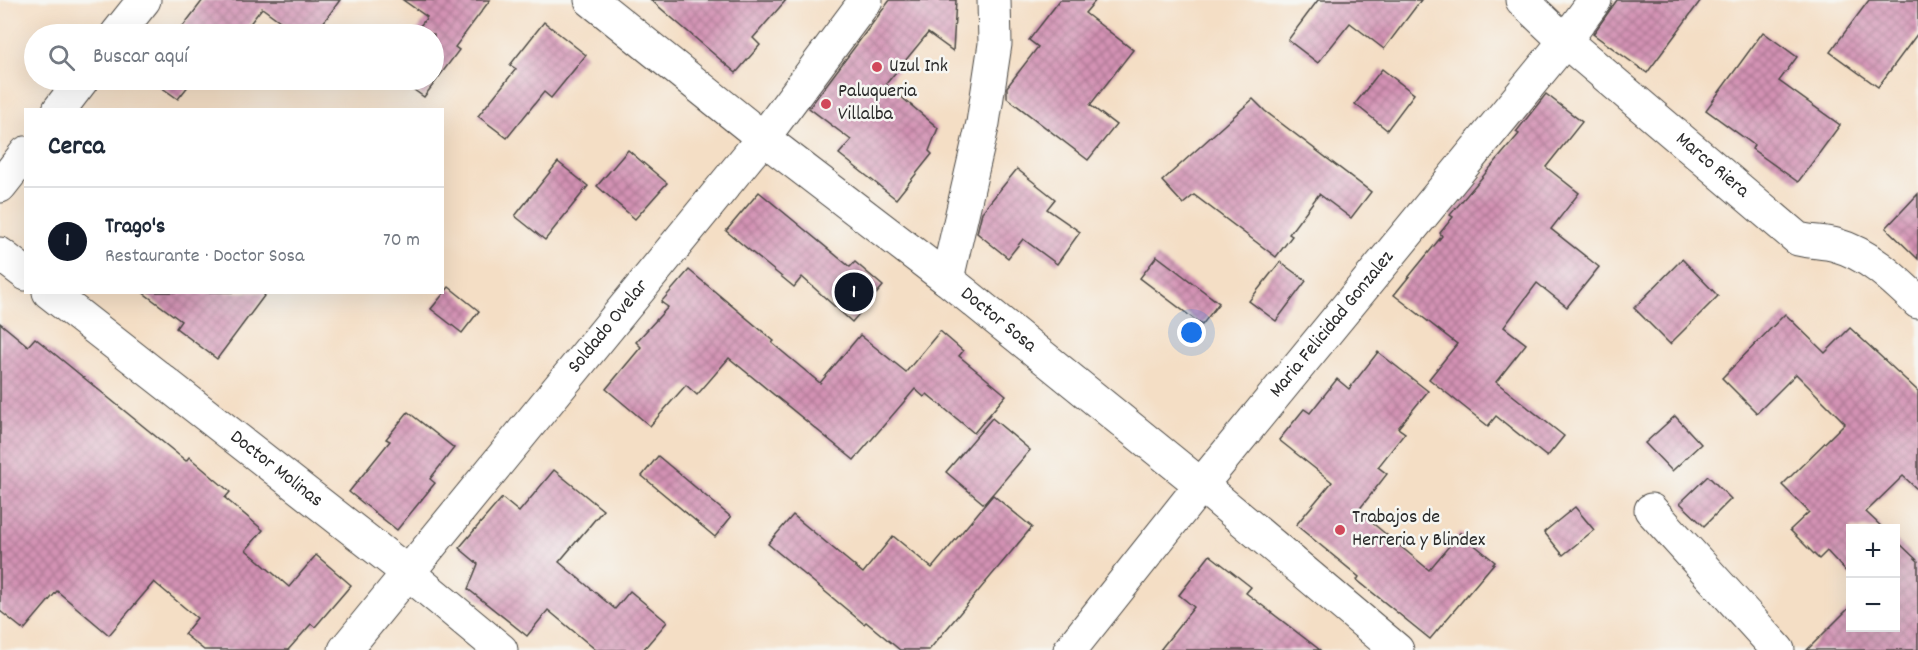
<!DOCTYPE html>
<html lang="es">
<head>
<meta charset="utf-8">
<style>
	:root { --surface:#fff; --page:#f6f6f7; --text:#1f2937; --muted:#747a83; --line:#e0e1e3; --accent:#111827 }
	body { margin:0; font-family:Dekko,sans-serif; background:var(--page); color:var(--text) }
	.controls { position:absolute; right:18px; bottom:18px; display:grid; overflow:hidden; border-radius:0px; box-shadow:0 6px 24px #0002 }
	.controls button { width:54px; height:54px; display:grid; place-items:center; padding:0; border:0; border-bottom:2px solid var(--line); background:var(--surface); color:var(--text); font:30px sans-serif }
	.you { position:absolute; left:1192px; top:333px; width:21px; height:21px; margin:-15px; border:4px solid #fff; border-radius:50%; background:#1a73e8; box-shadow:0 0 0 9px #1a73e833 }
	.badge { display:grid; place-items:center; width:39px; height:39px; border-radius:50%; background:var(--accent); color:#fff; font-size:20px; font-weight:700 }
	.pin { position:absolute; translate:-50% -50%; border:3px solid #fff; box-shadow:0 2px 6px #0006 }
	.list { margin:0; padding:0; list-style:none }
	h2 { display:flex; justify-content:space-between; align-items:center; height:78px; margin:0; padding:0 24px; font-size:26px }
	h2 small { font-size:20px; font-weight:400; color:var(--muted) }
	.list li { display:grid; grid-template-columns:39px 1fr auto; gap:18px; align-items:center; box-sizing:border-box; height:108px; padding:0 24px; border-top:2px solid var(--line) }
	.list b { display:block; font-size:22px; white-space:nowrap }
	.list p { margin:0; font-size:20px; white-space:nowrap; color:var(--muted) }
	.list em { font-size:20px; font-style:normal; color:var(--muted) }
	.icon { flex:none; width:33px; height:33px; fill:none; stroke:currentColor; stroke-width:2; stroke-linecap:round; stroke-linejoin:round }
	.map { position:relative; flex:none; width:1918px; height:650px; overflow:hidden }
	.search { position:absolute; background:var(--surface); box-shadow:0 6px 24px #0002; left:24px; top:24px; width:420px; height:66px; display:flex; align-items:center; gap:15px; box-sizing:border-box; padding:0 21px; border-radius:33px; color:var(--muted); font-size:22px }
	.panel { position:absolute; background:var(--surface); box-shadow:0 6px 24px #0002; left:24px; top:108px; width:420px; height:186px; border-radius:0px }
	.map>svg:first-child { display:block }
</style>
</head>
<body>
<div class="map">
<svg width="1918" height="650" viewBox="0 0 1918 650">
	<defs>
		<pattern id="building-cross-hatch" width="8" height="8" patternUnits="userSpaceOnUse" patternTransform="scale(1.5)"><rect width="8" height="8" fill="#d392b4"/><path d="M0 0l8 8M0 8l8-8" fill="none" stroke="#ab7793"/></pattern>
	</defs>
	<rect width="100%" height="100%" fill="#f6f6f2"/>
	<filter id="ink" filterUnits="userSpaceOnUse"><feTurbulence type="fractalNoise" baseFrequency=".0167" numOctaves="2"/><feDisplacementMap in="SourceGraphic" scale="12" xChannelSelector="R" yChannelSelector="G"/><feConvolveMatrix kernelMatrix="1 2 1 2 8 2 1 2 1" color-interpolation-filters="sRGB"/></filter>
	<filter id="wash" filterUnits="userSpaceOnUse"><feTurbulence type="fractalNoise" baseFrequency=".008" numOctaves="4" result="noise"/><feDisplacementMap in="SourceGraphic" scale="24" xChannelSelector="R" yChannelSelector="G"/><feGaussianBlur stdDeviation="1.35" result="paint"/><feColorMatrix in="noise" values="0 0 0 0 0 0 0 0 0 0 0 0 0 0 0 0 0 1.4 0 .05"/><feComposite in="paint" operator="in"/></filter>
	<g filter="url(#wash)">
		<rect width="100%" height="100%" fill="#f4dec5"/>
		<g id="blocks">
			<g fill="url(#building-cross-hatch)">
				<polygon points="203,0 340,0 315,34 298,34 262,8 242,34 177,34"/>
				<polygon points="403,0 490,0 455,47 459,50 424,97 400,80 434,80 434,34 414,34 427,17"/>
				<polygon points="651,0 786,0 753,38 760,45 736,73"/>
				<polygon points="890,0 956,0 953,51 928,33 886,84 938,128 929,151 932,154 896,199 839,154 851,140 809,108"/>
				<polygon points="1060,0 1096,0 1085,13 1133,50 1090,105 1116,125 1088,160 1007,98 1007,87 1038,47 1029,40"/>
				<polygon points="1318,0 1421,0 1384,49 1350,23 1318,63 1288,40"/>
				<polygon points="1617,0 1701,0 1647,73 1593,34"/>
				<polygon points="1869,0 1918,0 1918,33 1878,87 1830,52"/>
				<polygon points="544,22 586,55 551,98 544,92 507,138 478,116 516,69 510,65"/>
				<polygon points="1763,32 1797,57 1779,81 1840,125 1798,182 1752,149 1754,145 1706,110"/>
				<polygon points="1382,69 1414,94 1387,130 1355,104"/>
				<polygon points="151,80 193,80 178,99"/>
				<polygon points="1546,94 1582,122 1546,167 1579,193 1551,229 1599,267 1567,307 1537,283 1504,327 1526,344 1496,382 1564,436 1547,457 1496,416 1488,426 1429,379 1457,344 1394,295 1442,236 1440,233 1453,217 1450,215 1519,134 1516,132"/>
				<polygon points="1253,99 1265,111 1371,192 1351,218 1319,194 1289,234 1292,236 1276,257 1194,195 1183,204 1162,181"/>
				<polygon points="628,150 667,183 635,219 597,186"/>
				<polygon points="558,162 588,186 545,240 515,216"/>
				<polygon points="1017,169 1055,199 1047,209 1080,232 1057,264 1023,239 1008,258 977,233 982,212"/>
				<polygon points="759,192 850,267 855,262 883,286 852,322 802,277 794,287 726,231"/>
				<polygon points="1918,194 1918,259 1886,228"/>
				<polygon points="1157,256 1219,303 1202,325 1140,278"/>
				<polygon points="1682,259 1718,296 1670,344 1634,308"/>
				<polygon points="1280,262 1306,281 1276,321 1249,301"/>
				<polygon points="689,270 774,341 772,343 820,383 860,335 906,372 940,331 963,351 959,356 1006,395 974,433 927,394 924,397 915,389 854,460 729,358 697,395 686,385 650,426 606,389 641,347 636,342 668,307 661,302"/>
				<polygon points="449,287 479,311 462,333 431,309"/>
				<polygon points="142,292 267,292 217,359 176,328 181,321"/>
				<polygon points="1785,314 1825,353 1850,328 1918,391 1918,490 1903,476 1866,512 1883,528 1851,528 1851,577 1827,551 1819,559 1790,530 1809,512 1782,485 1845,423 1796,374 1757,413 1722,378"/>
				<polygon points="0,323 28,346 35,338 186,461 189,457 230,492 225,498 263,530 246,550 289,587 316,555 351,585 315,627 311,624 288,650 204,650 184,634 197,618 154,582 109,635 57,591 24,630 0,611"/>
				<polygon points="1378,352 1428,391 1398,428 1405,433 1378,467 1387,474 1358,511 1429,570 1460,533 1495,562 1430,639 1357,580 1359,577 1296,525 1332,482 1279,440 1304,409 1310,413 1337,379 1349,389"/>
				<polygon points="408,412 454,448 430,479 435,483 397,530 349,492 390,441 386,439"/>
				<polygon points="1675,416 1701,444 1672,471 1645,443"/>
				<polygon points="992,418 1030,450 984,504 946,472"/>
				<polygon points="658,456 731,517 715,537 642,476"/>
				<polygon points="554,470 603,510 559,562 615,609 630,591 667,622 643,650 596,650 548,610 527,636 468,589 478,564 459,548 502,498 519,512"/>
				<polygon points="1708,476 1731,499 1704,526 1680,503"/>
				<polygon points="993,495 1032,527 929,650 900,650 866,622 864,624 768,544 793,515 863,573 893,536 932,568"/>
				<polygon points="1575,507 1594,530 1563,555 1544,532"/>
				<polygon points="1896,540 1918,561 1918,650 1807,650 1851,606 1851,627 1896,627"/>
				<polygon points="1210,555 1251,587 1246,593 1320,650 1160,650 1194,607 1179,595"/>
			</g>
		</g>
	</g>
	<g filter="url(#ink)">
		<use href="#blocks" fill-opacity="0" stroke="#494642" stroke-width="1.5"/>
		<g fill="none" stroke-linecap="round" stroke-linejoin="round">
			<g stroke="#494642" stroke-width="35">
				<g id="street">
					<path id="s1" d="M1522 0 1565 41 1798 239C1810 242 1825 242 1836 245 1869 254 1895 280 1918 302"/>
					<polyline points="117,34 144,0"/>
					<polyline points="59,110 82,80"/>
					<polyline points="0,186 26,153"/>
					<polyline points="0,254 26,274"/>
					<polyline points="947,279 983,123 995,44 994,0"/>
					<path id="s2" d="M49 292 407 572 501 650"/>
					<polyline points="1651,510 1778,650"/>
					<path id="s3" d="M1070 650 1201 485 1565 41 1595 0"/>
				</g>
			</g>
			<g stroke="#494642" stroke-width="35">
				<g id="secondary">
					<path id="s4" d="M591 0 763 138 947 279 1201 485 1397 650"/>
					<path id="s5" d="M345 650 763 138 866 0"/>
				</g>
			</g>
			<use href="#street" stroke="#fff" stroke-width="33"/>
			<use href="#secondary" stroke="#fff" stroke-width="33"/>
		</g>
	</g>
	<g fill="#d1495b" stroke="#f6f6f2" stroke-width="2">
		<circle cx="877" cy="67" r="6"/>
		<circle cx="826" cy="104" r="6"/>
		<circle cx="1340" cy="530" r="6"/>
	</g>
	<g text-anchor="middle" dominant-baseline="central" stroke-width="5" stroke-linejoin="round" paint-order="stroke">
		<g font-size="20" fill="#2b2b2b" stroke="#f6f6f2" text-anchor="start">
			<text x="889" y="67">Uzul Ink</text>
			<text x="838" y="92">Paluqueria<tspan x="838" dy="23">Villalba</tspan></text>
			<text x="1352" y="518">Trabajos de<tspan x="1352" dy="23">Herreria y Blindex</tspan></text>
		</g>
		<g font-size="20" fill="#2b2b2b" stroke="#f6f6f2">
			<text stroke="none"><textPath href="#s1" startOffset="252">Marco Riera</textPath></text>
			<text stroke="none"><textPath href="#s4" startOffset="518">Doctor Sosa</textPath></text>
			<text stroke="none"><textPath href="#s3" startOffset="418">Maria Felicidad Gonzalez</textPath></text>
			<text stroke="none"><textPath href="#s5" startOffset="417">Soldado Ovelar</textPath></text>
			<text stroke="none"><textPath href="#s2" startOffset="288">Doctor Molinas</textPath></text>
		</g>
	</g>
</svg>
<div class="controls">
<button>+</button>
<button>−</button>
</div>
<div class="you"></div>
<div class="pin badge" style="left:854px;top:292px">1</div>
<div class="search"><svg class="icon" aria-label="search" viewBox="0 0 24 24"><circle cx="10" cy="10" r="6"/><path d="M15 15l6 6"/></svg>Buscar aquí</div>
<section class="panel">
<h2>Cerca<small></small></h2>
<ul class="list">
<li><span class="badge">1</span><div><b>Trago's</b><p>Restaurante · Doctor Sosa</p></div><em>70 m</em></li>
</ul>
</section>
</div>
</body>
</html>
